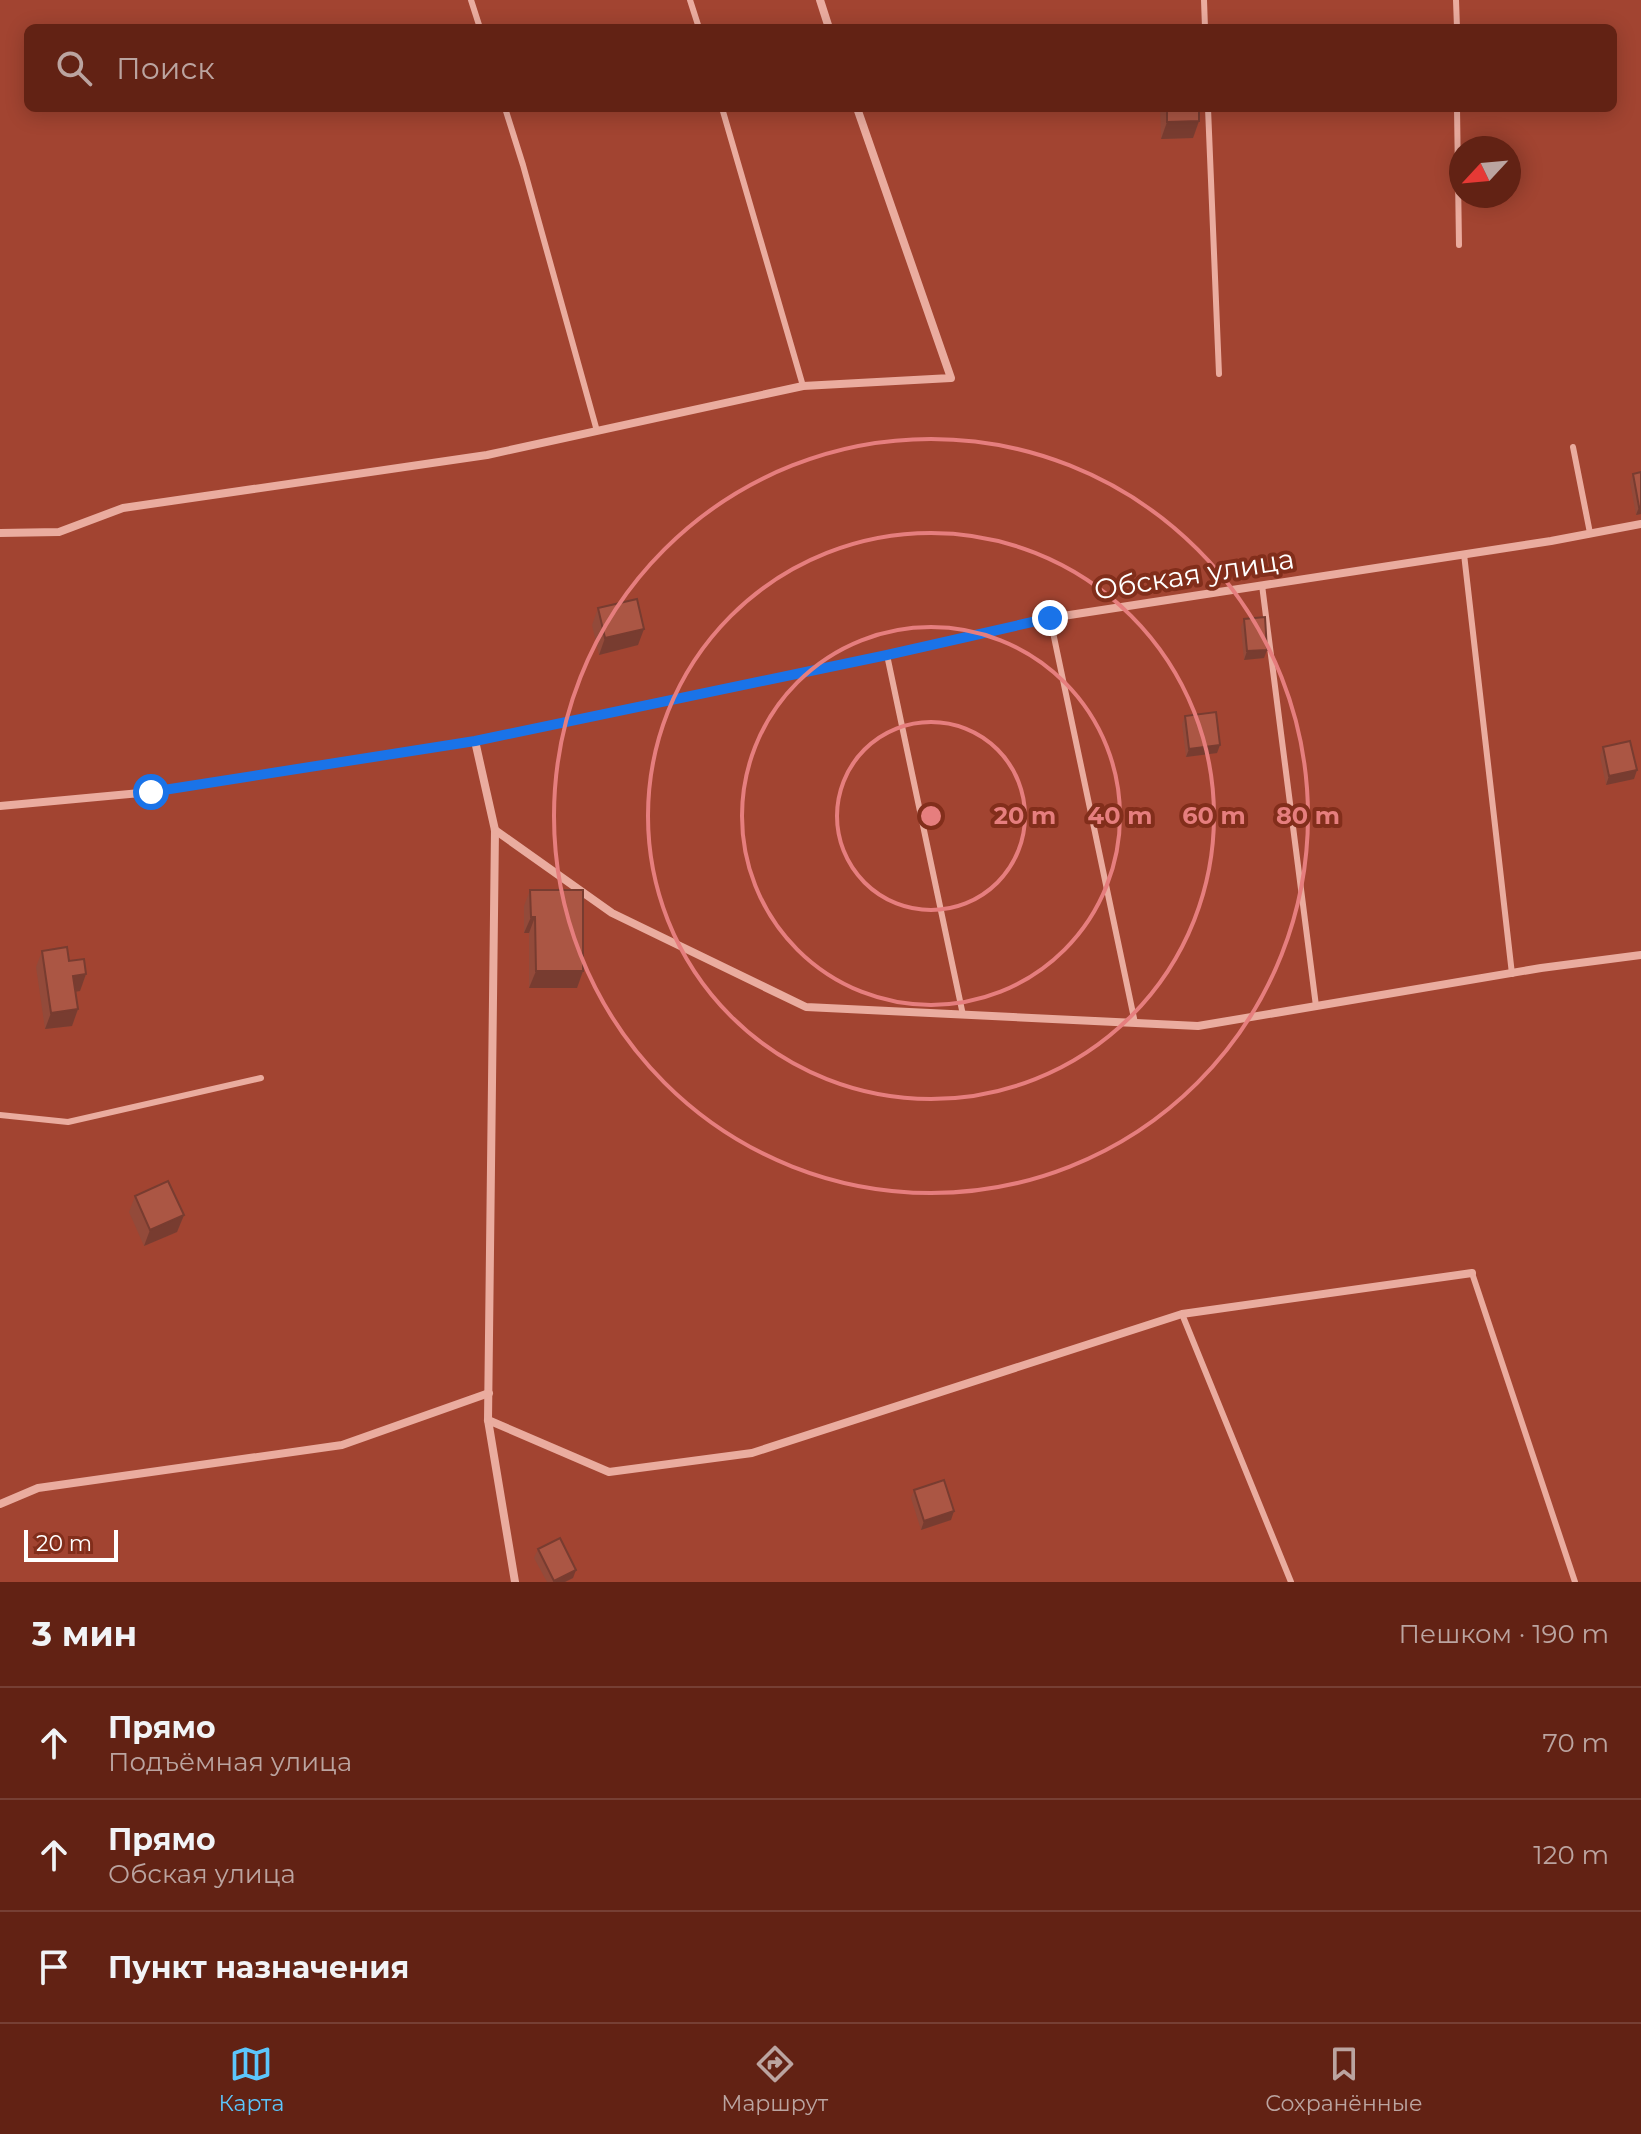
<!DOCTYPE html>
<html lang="ru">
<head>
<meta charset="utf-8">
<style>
	:root { --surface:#622214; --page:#6b2f22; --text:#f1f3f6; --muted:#bba4a0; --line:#763f34; --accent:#5cc6fc }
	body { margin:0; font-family:Montserrat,sans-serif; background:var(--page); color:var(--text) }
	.compass { position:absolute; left:1449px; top:136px; width:72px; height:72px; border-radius:50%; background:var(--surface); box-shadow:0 4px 20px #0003; rotate:244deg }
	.scale { position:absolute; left:24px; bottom:20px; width:94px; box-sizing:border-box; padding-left:8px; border:4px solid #fff; border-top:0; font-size:22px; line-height:28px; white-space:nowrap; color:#fff; -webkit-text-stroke:6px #822e1b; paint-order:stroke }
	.stop { position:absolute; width:24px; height:24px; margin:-18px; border:6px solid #1a73e8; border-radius:50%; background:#fff }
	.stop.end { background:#1a73e8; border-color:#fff; box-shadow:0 2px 8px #0008 }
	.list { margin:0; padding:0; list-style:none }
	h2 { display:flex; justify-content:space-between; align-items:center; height:104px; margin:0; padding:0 32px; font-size:34px }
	h2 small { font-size:26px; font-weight:400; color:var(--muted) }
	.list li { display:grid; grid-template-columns:52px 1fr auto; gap:24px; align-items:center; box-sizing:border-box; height:112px; padding:0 32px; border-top:2px solid var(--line) }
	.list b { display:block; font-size:30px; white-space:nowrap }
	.list p { margin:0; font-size:26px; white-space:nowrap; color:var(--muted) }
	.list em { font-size:26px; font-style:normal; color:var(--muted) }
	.icon { flex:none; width:44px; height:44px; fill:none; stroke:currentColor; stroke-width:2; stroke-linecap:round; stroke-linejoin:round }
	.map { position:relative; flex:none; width:1641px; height:1582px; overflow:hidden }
	.search { position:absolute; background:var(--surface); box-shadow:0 4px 20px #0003; left:24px; right:24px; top:24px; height:88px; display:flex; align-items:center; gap:20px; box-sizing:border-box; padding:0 28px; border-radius:12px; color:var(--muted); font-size:30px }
	.sheet { height:440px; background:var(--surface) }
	nav { display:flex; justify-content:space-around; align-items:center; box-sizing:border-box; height:112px; border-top:2px solid var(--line); background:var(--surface); font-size:22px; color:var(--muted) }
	nav a { display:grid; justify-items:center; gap:4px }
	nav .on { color:var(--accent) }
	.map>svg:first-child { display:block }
</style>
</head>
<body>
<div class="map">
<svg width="1641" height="1582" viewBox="0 0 1641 1582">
	<rect width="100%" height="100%" fill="#822e1b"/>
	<path fill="#a24431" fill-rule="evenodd" d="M0 0H1641V1582H0ZM28 28H1613V108H28ZM1461 148H1509V196H1461Z"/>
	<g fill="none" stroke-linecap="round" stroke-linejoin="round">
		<g stroke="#eaac9f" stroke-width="6">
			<polyline points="471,0 480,28"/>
			<polyline points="690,0 699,28"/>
			<polyline points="1204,0 1205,28"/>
			<polyline points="1456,0 1457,28"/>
			<polyline points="505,108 523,165 597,431"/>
			<polyline points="722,108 803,386"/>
			<polyline points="1208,108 1219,374"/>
			<polyline points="1457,108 1459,245"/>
			<polyline points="1573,447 1590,533"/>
			<polyline points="1464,554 1512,974"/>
			<polyline points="1262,585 1316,1006"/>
			<polyline points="1050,618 1135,1023"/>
			<polyline points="887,655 963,1015"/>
			<polyline points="0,1115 68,1122 261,1078"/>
			<polyline points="1472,1273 1575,1582"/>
			<polyline points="1182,1314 1291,1582"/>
		</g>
		<g stroke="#eaac9f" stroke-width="8">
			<polyline points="820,0 829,28"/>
			<polyline points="0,533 59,532 123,508 487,455 803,386 951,378 857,108"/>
			<polyline points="475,741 495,830 488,1420 515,1582"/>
			<polyline points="0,806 151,792 475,741 887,655 1050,618 1551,541 1641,524"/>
			<polyline points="495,830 612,913 806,1007 1198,1026 1541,968 1641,955"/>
			<polyline points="488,1420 609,1472 752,1453 1182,1314 1472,1273"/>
			<polyline points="0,1504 38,1488 342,1445 489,1393"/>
		</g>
	</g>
	<g fill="#934a3a">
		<polygon points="1160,108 1199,108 1199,121 1193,138 1161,139"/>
		<polygon points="1633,474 1641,514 1636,515 1630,482"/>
		<polygon points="598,608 638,645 599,655 592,625"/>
		<polygon points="1244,619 1264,658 1244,660 1241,627"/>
		<polygon points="1185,716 1220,745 1217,753 1186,757 1182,724"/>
		<polygon points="1603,747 1637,770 1634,779 1606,785 1600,756"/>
		<polygon points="530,890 583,971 577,988 529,988 529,933 524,933 524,906"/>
		<polygon points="42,951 69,961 86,974 80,991 75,992 78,1009 72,1026 45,1029 36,967"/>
		<polygon points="135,1196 184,1215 177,1232 144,1246 129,1212"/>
		<polygon points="914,1490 954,1511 951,1520 921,1530 911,1498"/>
		<polygon points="538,1549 573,1578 565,1582 547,1582 534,1558"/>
	</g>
	<g fill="#783c30">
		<polygon points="1199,121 1193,138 1161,139 1167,122"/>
		<polygon points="1641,506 1641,514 1636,515 1639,507"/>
		<polygon points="644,629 638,645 599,655 605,638"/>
		<polygon points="1267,650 1264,658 1244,660 1247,651"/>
		<polygon points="1220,745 1217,753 1186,757 1189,749"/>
		<polygon points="1637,770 1634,779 1606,785 1609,776"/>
		<polygon points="531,917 535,917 529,933 524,933"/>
		<polygon points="536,971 583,971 577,988 529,988"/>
		<polygon points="86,974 80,991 67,993 73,976"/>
		<polygon points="78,1009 72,1026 45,1029 51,1013"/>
		<polygon points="184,1215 177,1232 144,1246 150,1230"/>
		<polygon points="954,1511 951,1520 921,1530 924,1521"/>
		<polygon points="576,1570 573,1578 565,1582 554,1582"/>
	</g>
	<g fill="#ab5644" stroke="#783c30" stroke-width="2">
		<polygon points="1167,108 1199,108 1199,121 1167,122"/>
		<polygon points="1641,472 1641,506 1639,507 1633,474"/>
		<polygon points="637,599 644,629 605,638 598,608"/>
		<polygon points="1265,617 1267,650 1247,651 1244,619"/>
		<polygon points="1216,712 1220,745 1189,749 1185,716"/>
		<polygon points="1630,741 1637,770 1609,776 1603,747"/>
		<polygon points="530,890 583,890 583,971 536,971 535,917 531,917"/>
		<polygon points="67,947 69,961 84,959 86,974 73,976 78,1009 51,1013 42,951"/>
		<polygon points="168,1181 184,1215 150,1230 135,1196"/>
		<polygon points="944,1480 954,1511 924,1521 914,1490"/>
		<polygon points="560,1538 576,1570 554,1581 538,1549"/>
	</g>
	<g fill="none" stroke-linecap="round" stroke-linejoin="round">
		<polyline stroke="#1a73e8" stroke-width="10" points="151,792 475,741 887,655 1050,618"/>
	</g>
	<g fill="none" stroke="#e67e7e" stroke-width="4">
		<circle cx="931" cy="816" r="94"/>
		<circle cx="931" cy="816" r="189"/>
		<circle cx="931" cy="816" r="283"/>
		<circle cx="931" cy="816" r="377"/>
	</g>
	<g text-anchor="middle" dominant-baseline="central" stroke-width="8" stroke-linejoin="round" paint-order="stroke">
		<g font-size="28" fill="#fff" stroke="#822e1b">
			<text transform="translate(1194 574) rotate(-9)">Обская улица</text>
		</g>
	</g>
	<circle cx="931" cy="816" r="12" fill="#e67e7e" stroke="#822e1b" stroke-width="4"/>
	<g font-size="24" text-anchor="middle" font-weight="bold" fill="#e67e7e" stroke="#822e1b" stroke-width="8" stroke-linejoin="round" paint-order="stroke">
		<text x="1025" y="824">20 m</text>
		<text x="1120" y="824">40 m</text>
		<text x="1214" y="824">60 m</text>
		<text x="1308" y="824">80 m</text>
	</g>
</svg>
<svg class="compass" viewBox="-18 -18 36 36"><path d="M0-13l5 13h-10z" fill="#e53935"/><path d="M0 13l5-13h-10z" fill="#bba4a0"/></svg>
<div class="scale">20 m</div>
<div class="stop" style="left:151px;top:792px"></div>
<div class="stop end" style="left:1050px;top:618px"></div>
<div class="search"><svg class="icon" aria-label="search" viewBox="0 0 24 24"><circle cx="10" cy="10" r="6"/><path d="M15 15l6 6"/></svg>Поиск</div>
</div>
<section class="sheet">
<h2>3 мин<small>Пешком · 190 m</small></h2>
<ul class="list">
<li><svg class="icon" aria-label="ahead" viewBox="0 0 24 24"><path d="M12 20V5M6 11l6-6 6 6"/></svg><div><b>Прямо</b><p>Подъёмная улица</p></div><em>70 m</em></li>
<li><svg class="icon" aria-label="ahead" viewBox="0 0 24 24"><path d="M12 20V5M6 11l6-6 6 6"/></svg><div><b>Прямо</b><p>Обская улица</p></div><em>120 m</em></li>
<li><svg class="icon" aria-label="arrive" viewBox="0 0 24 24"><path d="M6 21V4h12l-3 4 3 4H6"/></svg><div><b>Пункт назначения</b></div></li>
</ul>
</section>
<nav>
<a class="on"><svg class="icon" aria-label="map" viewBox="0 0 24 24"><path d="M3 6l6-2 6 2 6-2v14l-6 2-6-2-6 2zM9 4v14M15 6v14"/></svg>Карта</a>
<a><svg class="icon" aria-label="directions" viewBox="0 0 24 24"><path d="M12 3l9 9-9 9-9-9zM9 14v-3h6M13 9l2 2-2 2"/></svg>Маршрут</a>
<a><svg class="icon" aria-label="saved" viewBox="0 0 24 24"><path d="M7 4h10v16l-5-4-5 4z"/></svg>Сохранённые</a>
</nav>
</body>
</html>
